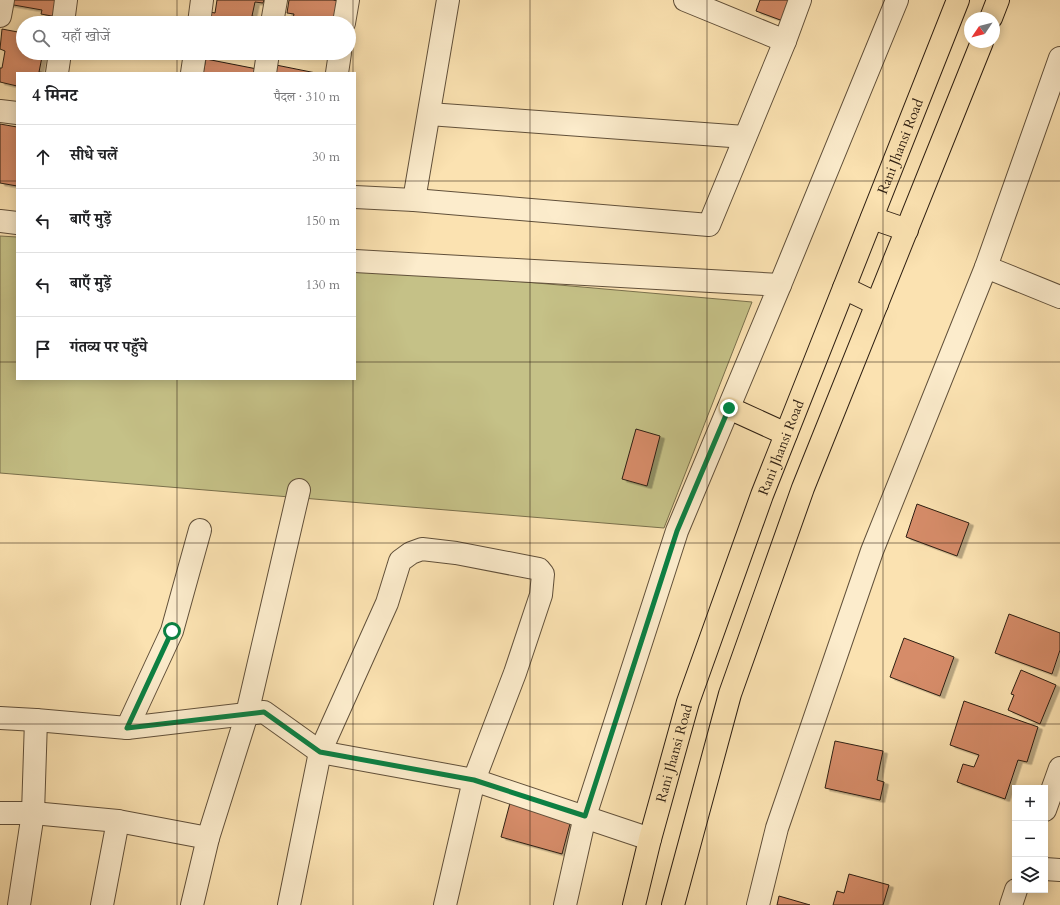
<!DOCTYPE html>
<html lang="hi">
<head>
<meta charset="utf-8">
<style>
	:root { --surface:#fff; --page:#f2f2f2; --text:#202124; --muted:#757577; --line:#e0e0e0 }
	body { margin:0; font-family:Cardo,"Noto Serif Devanagari",serif; background:var(--page); color:var(--text) }
	.controls { position:absolute; right:12px; bottom:12px; display:grid; overflow:hidden; border-radius:0px; box-shadow:0 2px 10px #0003 }
	.controls button { width:36px; height:36px; display:grid; place-items:center; padding:0; border:0; border-bottom:1px solid var(--line); background:var(--surface); color:var(--text); font:20px sans-serif }
	.compass { position:absolute; left:964px; top:12px; width:36px; height:36px; border-radius:50%; background:var(--surface); box-shadow:0 2px 10px #0003; rotate:235deg }
	.stop { position:absolute; width:12px; height:12px; margin:-9px; border:3px solid #0b8043; border-radius:50%; background:#fff }
	.stop.end { background:#0b8043; border-color:#fff; box-shadow:0 1px 4px #0008 }
	.list { margin:0; padding:0; list-style:none }
	h2 { display:flex; justify-content:space-between; align-items:center; height:52px; margin:0; padding:0 16px; font-size:17px }
	h2 small { font-size:13px; font-weight:400; color:var(--muted) }
	.list li { display:grid; grid-template-columns:26px 1fr auto; gap:12px; align-items:center; box-sizing:border-box; height:64px; padding:0 16px; border-top:1px solid var(--line) }
	.list b { display:block; font-size:15px; white-space:nowrap }
	.list em { font-size:13px; font-style:normal; color:var(--muted) }
	.icon { flex:none; width:22px; height:22px; fill:none; stroke:currentColor; stroke-width:2; stroke-linecap:round; stroke-linejoin:round }
	.map { position:relative; flex:none; width:1060px; height:905px; overflow:hidden }
	.search { position:absolute; background:var(--surface); box-shadow:0 2px 10px #0003; left:16px; top:16px; width:340px; height:44px; display:flex; align-items:center; gap:10px; box-sizing:border-box; padding:0 14px; border-radius:22px; color:var(--muted); font-size:15px }
	.panel { position:absolute; background:var(--surface); box-shadow:0 2px 10px #0003; left:16px; top:72px; width:340px; height:308px; border-radius:0px }
	.map>svg:first-child { display:block }
</style>
</head>
<body>
<div class="map">
<svg width="1060" height="905" viewBox="0 0 1060 905">
	<defs>
		<filter id="shadow"><feDropShadow dx="4.5" dy="2.5" stdDeviation="0" flood-color="#0004"/></filter>
	</defs>
	<rect width="100%" height="100%" fill="#fbe2b1"/>
	<filter id="stains"><feTurbulence type="fractalNoise" baseFrequency=".005" numOctaves="4"/><feColorMatrix values="0 0 0 0 .2 0 0 0 0 .09 0 0 0 0 .02 0 0 0 .5 -.17"/></filter>
	<radialGradient id="worn" r=".72"><stop offset=".6" stop-color="#630" stop-opacity="0"/><stop offset="1" stop-color="#630" stop-opacity=".3"/></radialGradient>
	<polygon fill="#c5c187" stroke="#7a704c" points="0,236 17,237 17,379 355,379 355,267 752,302 664,528 0,473"/>
	<g fill="#d68c69" stroke="#2e1f12" filter="url(#shadow)">
		<polygon points="9,0 60,0 57,17 41,14 42,10 8,4"/>
		<polygon points="217,0 264,0 263,3 255,2 252,16 260,18 259,23 207,23 210,12 215,13"/>
		<polygon points="289,0 333,0 342,2 338,22 330,21 330,23 292,23 294,14 287,13"/>
		<polygon points="760,0 791,0 783,21 756,11"/>
		<polygon points="2,29 23,33 23,53 51,53 50,59 42,57 39,72 46,73 17,73 17,86 0,82 0,68 2,68 5,51 0,49"/>
		<polygon points="316,53 332,53 331,58 315,55"/>
		<polygon points="206,59 257,69 256,73 203,73"/>
		<polygon points="276,65 316,73 275,73"/>
		<polygon points="0,124 17,127 17,190 17,186 0,183"/>
		<polygon points="636,429 660,436 647,486 622,479"/>
		<polygon points="917,504 969,523 957,556 906,537"/>
		<polygon points="1009,614 1060,633 1060,650 1052,674 995,653"/>
		<polygon points="904,638 954,657 940,696 890,677"/>
		<polygon points="1021,670 1056,685 1040,724 1008,710 1014,695 1011,694"/>
		<polygon points="964,701 1038,727 1027,762 1018,760 1005,799 957,782 963,764 974,767 979,755 950,745"/>
		<polygon points="835,741 883,751 877,780 884,782 880,800 825,788"/>
		<polygon points="510,803 571,820 562,854 501,837"/>
		<polygon points="849,874 889,885 883,905 833,905 837,891 844,893"/>
		<polygon points="779,896 810,905 777,905"/>
	</g>
	<g fill="none" stroke-linecap="round" stroke-linejoin="round">
		<g stroke="#61503a" stroke-width="24">
			<g id="minor">
				<polyline points="685,0 785,41"/>
				<polyline points="0,16 3,0"/>
				<polyline points="63,23 66,0"/>
				<polyline points="199,23 202,0"/>
				<polyline points="272,23 276,0"/>
				<polyline points="344,23 348,0"/>
				<polyline points="57,73 60,53"/>
				<polyline points="192,73 195,53"/>
				<polyline points="265,73 268,53"/>
				<polyline points="337,73 340,53"/>
				<polyline points="0,111 17,113"/>
				<polyline points="429,114 745,137"/>
				<polyline points="355,197 414,200 709,225 785,41 800,0"/>
				<polyline points="414,200 448,0"/>
				<polyline points="0,221 17,223"/>
				<polyline points="355,261 780,285 677,531 585,816 565,905"/>
				<polyline points="986,267 1060,297"/>
				<polyline points="780,285 897,0"/>
				<polyline points="0,718 36,720 127,728 264,712 320,752 474,780 650,839"/>
				<polyline points="127,728 172,631 200,530"/>
				<polyline points="1045,810 1060,768"/>
				<polyline points="0,813 33,813 118,821 208,838"/>
				<polyline points="1045,869 1060,870"/>
				<polyline points="19,905 33,813 36,720"/>
				<polyline points="102,905 118,821"/>
				<polyline points="192,905 208,838 247,714 299,490"/>
				<polyline points="289,905 320,752 387,603 400,561 411,553 422,549 456,553 539,569 543,574 541,595 515,673 474,780 445,905"/>
				<polyline points="758,905 777,828 872,551 986,267 1060,58"/>
				<polyline points="1011,905 1016,890"/>
			</g>
		</g>
		<g stroke="#2e1f12" stroke-width="24">
			<g id="highway">
				<polyline points="991,18 998,0"/>
				<polyline points="872,218 907,230"/>
				<polyline points="844,288 877,304"/>
				<polyline points="729,408 786,434"/>
				<path id="s1" d="M634 905 650 839 688 702 762 495 958 0"/>
				<polyline points="673,905 730,694 803,488 982,42"/>
			</g>
		</g>
		<use href="#minor" stroke="#fceccc" stroke-width="22"/>
		<use href="#highway" stroke="#fbe2b1" stroke-width="22"/>
	</g>
	<g fill="none" stroke-linecap="round" stroke-linejoin="round">
		<polyline stroke="#0b8043" stroke-width="5" points="172,631 127,728 264,712 320,752 474,780 585,816 677,531 729,408"/>
	</g>
	<path fill="none" stroke="#2e1f12" stroke-width="1" stroke-opacity="0.55" d="M177 0V23M353 0V73M530 0V905M707 0V905M883 0V905M177 53V73M0 181H17M355 181H1060M0 362H17M355 362H1060M177 379V905M353 379V905M0 543H1060M0 724H1060"/>
	<g text-anchor="middle" dominant-baseline="central" stroke-width="3" stroke-linejoin="round" paint-order="stroke">
		<g font-size="14" fill="#2e1f12" stroke="#fceccc">
			<text stroke="none"><textPath href="#s1" startOffset="805">Rani Jhansi Road</textPath></text>
			<text stroke="none"><textPath href="#s1" startOffset="481">Rani Jhansi Road</textPath></text>
			<text stroke="none"><textPath href="#s1" startOffset="157">Rani Jhansi Road</textPath></text>
		</g>
	</g>
	<rect width="100%" height="100%" filter="url(#stains)"/>
	<rect width="100%" height="100%" fill="url(#worn)"/>
</svg>
<div class="controls">
<button>+</button>
<button>−</button>
<button><svg class="icon" aria-label="layers" viewBox="0 0 24 24"><path d="M12 4l9 5-9 5-9-5zM3 14l9 5 9-5"/></svg></button>
</div>
<svg class="compass" viewBox="-18 -18 36 36"><path d="M0-13l5 13h-10z" fill="#e53935"/><path d="M0 13l5-13h-10z" fill="#757577"/></svg>
<div class="stop" style="left:172px;top:631px"></div>
<div class="stop end" style="left:729px;top:408px"></div>
<div class="search"><svg class="icon" aria-label="search" viewBox="0 0 24 24"><circle cx="10" cy="10" r="6"/><path d="M15 15l6 6"/></svg>यहाँ खोजें</div>
<section class="panel">
<h2>4 मिनट<small>पैदल · 310 m</small></h2>
<ul class="list">
<li><svg class="icon" aria-label="ahead" viewBox="0 0 24 24"><path d="M12 20V5M6 11l6-6 6 6"/></svg><div><b>सीधे चलें</b></div><em>30 m</em></li>
<li><svg class="icon" aria-label="left" viewBox="0 0 24 24"><path d="M17 20v-9H6M10 6l-5 5 5 5"/></svg><div><b>बाएँ मुड़ें</b></div><em>150 m</em></li>
<li><svg class="icon" aria-label="left" viewBox="0 0 24 24"><path d="M17 20v-9H6M10 6l-5 5 5 5"/></svg><div><b>बाएँ मुड़ें</b></div><em>130 m</em></li>
<li><svg class="icon" aria-label="arrive" viewBox="0 0 24 24"><path d="M6 21V4h12l-3 4 3 4H6"/></svg><div><b>गंतव्य पर पहुँचे</b></div></li>
</ul>
</section>
</div>
</body>
</html>
